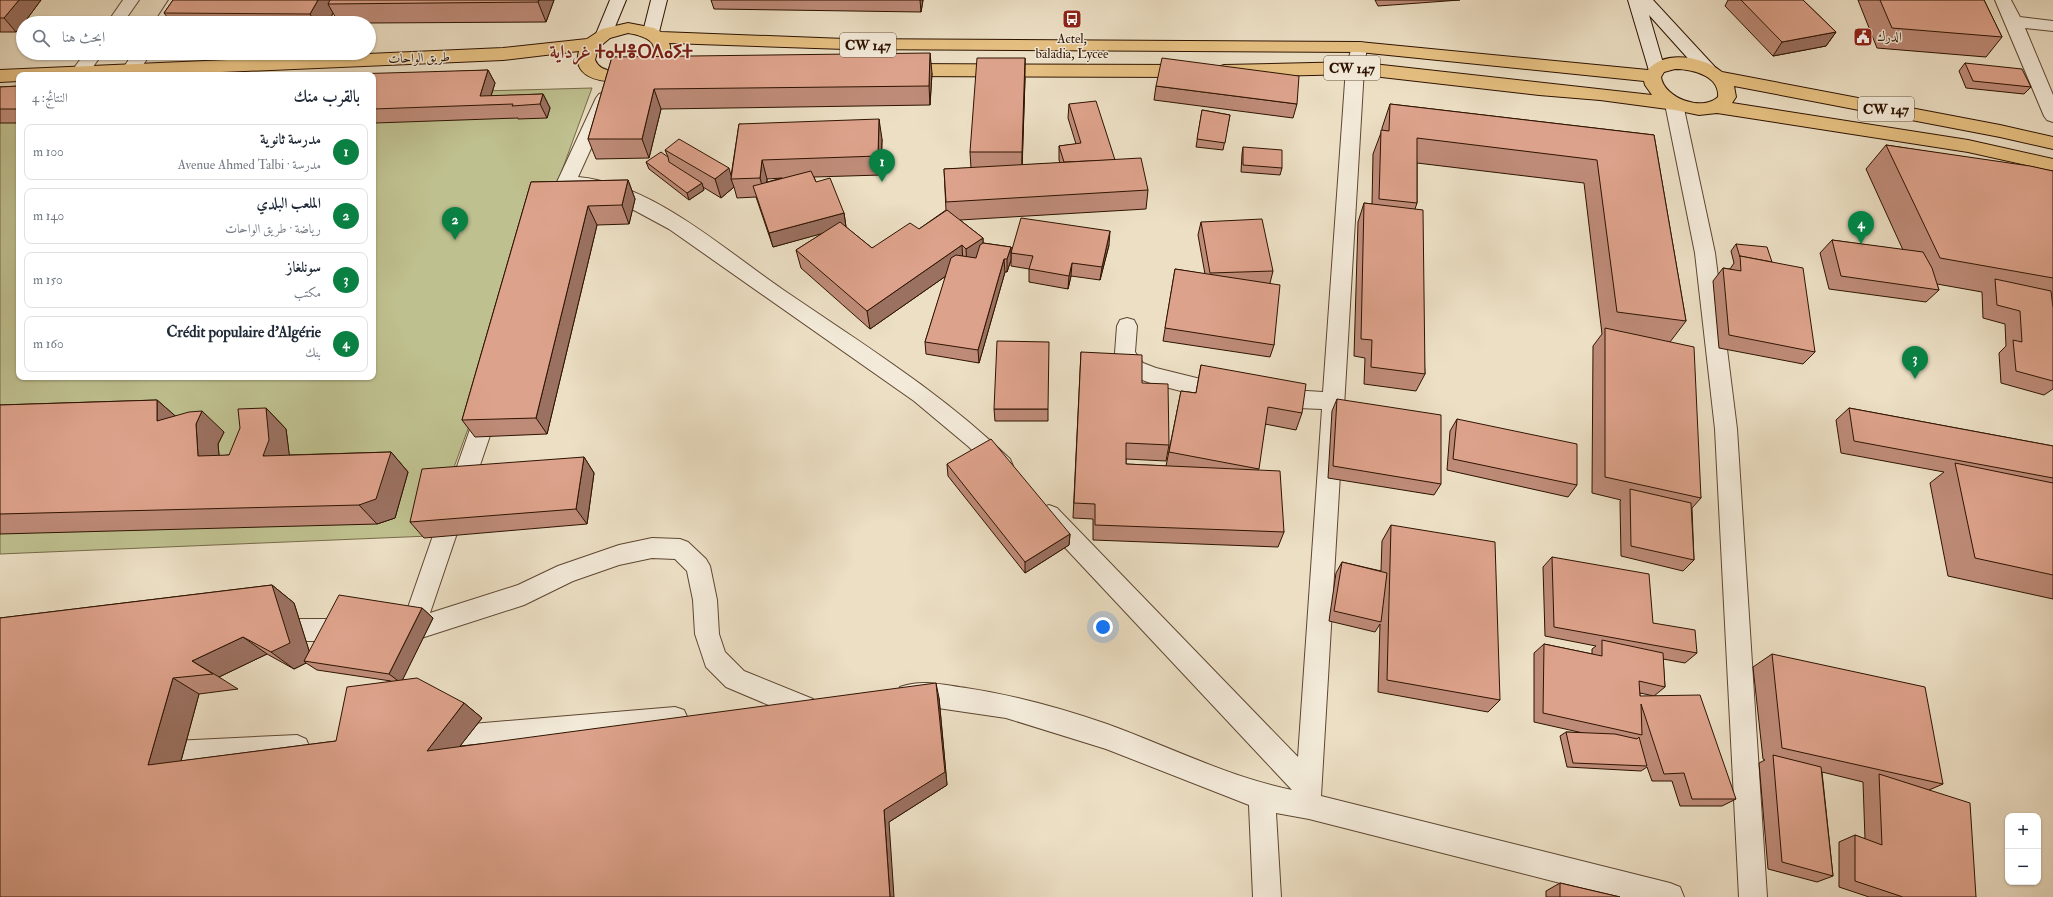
<!DOCTYPE html>
<html lang="ar">
<head>
<meta charset="utf-8">
<style>
	:root { --surface:#fff; --page:#f2f2f3; --text:#1f2937; --muted:#747a83; --line:#e0e1e3; --accent:#0b8043 }
	body { margin:0; font-family:"IM FELL Double Pica",Amiri,"Noto Sans Tifinagh",serif; background:var(--page); color:var(--text); direction:rtl }
	.controls { position:absolute; right:12px; bottom:12px; display:grid; overflow:hidden; border-radius:8px; box-shadow:0 1px 3px #0004 }
	.controls button { width:36px; height:36px; display:grid; place-items:center; padding:0; border:0; border-bottom:1px solid var(--line); background:var(--surface); color:var(--text); font:20px sans-serif }
	.you { position:absolute; left:1103px; top:627px; width:14px; height:14px; margin:-10px; border:3px solid #fff; border-radius:50%; background:#1a73e8; box-shadow:0 0 0 6px #1a73e833 }
	.badge { display:grid; place-items:center; width:26px; height:26px; border-radius:50%; background:var(--accent); color:#fff; font-size:13px; font-weight:700 }
	.pin { position:absolute; translate:-50% -33px; filter:drop-shadow(0 1px 2px #0008) }
	.pin::after { content:''; position:absolute; top:21px; width:14px; height:12px; background:inherit; clip-path:polygon(0 0,100% 0,50% 100%) }
	.list { margin:0; padding:0; list-style:none }
	h2 { display:flex; justify-content:space-between; align-items:center; height:52px; margin:0; padding:0 16px; font-size:17px }
	h2 small { font-size:13px; font-weight:400; color:var(--muted) }
	.list li { display:grid; grid-template-columns:26px 1fr auto; gap:12px; align-items:center; box-sizing:border-box; height:56px; margin:0 8px 8px; padding:0 8px; border:1px solid var(--line); border-radius:8px }
	.list b { display:block; font-size:15px; white-space:nowrap }
	.list p { margin:0; font-size:13px; white-space:nowrap; color:var(--muted) }
	.list em { font-size:13px; font-style:normal; color:var(--muted) }
	.icon { flex:none; width:22px; height:22px; fill:none; stroke:currentColor; stroke-width:2; stroke-linecap:round; stroke-linejoin:round }
	.map { position:relative; flex:none; width:2053px; height:897px; overflow:hidden; direction:ltr }
	.search { position:absolute; background:var(--surface); box-shadow:0 1px 3px #0004; left:16px; top:16px; width:360px; height:44px; display:flex; align-items:center; gap:10px; box-sizing:border-box; padding:0 14px; border-radius:22px; color:var(--muted); font-size:15px }
	.panel { position:absolute; background:var(--surface); box-shadow:0 1px 3px #0004; left:16px; top:72px; width:360px; height:308px; border-radius:8px; direction:rtl }
	.map>svg:first-child { display:block }
</style>
</head>
<body>
<div class="map">
<svg width="2053" height="897" viewBox="0 0 2053 897">
	<rect width="100%" height="100%" fill="#ecdfc4"/>
	<filter id="stains"><feTurbulence type="fractalNoise" baseFrequency=".005" numOctaves="4"/><feColorMatrix values="0 0 0 0 .2 0 0 0 0 .09 0 0 0 0 .02 0 0 0 .5 -.17"/></filter>
	<radialGradient id="worn" r=".72"><stop offset=".6" stop-color="#630" stop-opacity="0"/><stop offset="1" stop-color="#630" stop-opacity=".3"/></radialGradient>
	<polygon fill="#bfc08f" stroke="#766a48" points="592,88 429,536 0,554 0,104 19,103 19,377 373,377 373,94"/>
	<g fill="none" stroke-linecap="round" stroke-linejoin="round">
		<g stroke="#5e4631" stroke-width="2">
			<g id="street">
				<polygon points="123,0 139,0 123,23 107,23"/>
				<polygon points="169,0 185,0 170,23 154,23"/>
				<polygon points="1995,0 2011,0 2020,17 2053,21 2053,31 2025,28 2053,95 2053,122 2047,120 2044,116"/>
				<path d="M1359 42 1365 43 1367 47 1364 68 1321 796 1670 883 1680 887 1684 897H1615L1309 819 1276 813 1281 897H1253L1249 805 1106 749 1006 718 924 706 909 708 900 705 896 696 900 687C922 679 943 685 966 688 1013 695 1061 708 1107 724 1168 746 1228 777 1292 790L1041 522 1038 515 1041 508 1049 505 1057 508 1298 757 1322 409 1275 407 1267 404 1264 398 1267 392 1275 389 1323 392 1346 68 1353 43Z"/>
				<polygon points="85,53 103,53 87,75 73,75 71,72"/>
				<polygon points="133,53 151,53 137,74 125,74 122,70"/>
				<path d="M605 92 611 94 614 98 578 177C653 184 722 248 782 289 861 343 941 392 1010 459L1013 466 1010 473 1002 475 994 473 969 447 914 401 669 229 606 195 559 187 557 182 596 98 599 94Z"/>
				<polygon points="1674,98 1680,100 1683,104 1715,253 1737,429 1767,897 1739,897 1715,429 1695,253 1665,104 1668,100"/>
				<polygon points="1127,318 1134,320 1137,326 1135,352 1143,363 1156,368 1233,387 1236,393 1233,399 1225,402 1153,384 1129,375 1115,353 1117,326 1120,320"/>
				<polygon points="488,400 496,403 499,409 430,613 518,585 558,566 619,545 652,538 680,539 688,542 706,559 710,566 717,600 719,634 725,652 744,671 813,699 817,708 813,717 804,720 726,687 706,667 695,634 693,600 687,571 675,559 652,558 619,565 573,581 524,605 412,641 401,641 392,638 389,630 392,622 404,619 477,409 480,403"/>
				<polygon points="273,619 351,619 360,622 363,630 360,638 351,641 273,641 264,638 261,630 264,622"/>
				<polygon points="675,707 684,710 688,719 684,728 675,731 437,753 428,749 424,740 428,731 437,727"/>
				<polygon points="297,735 306,739 310,748 306,757 297,761 153,768 144,764 140,755 144,746 153,742"/>
			</g>
		</g>
		<g stroke="#2e1300" stroke-width="2">
			<g id="secondary">
				<polygon points="610,0 626,0 612,34 610,38 604,39 598,38 596,34"/>
				<polygon points="651,0 667,0 659,32 657,36 651,37 645,36 643,32"/>
				<polygon points="1628,0 1653,0 1714,66 1717,70 1714,74 1708,76 1702,74 1649,15 1665,70 1662,74 1656,76 1650,74"/>
			</g>
		</g>
		<g stroke="#2e1300" stroke-width="2">
			<g id="primary">
				<path d="M628 23 654 28 661 32 845 39 1359 42 1648 70C1665 49 1704 57 1722 72L2000 125 2053 137V149L2000 137 1734 86 1736 97 1732 103 1968 140 2053 159V171L1968 152 1717 113 1699 115 1675 110 1600 100 1539 95 1355 74 1224 77 1218 75 1215 71 1218 67 1224 65 1355 62 1652 95 1645 85 1644 81 1359 52 845 49 669 43C672 49 669 57 664 62 658 68 652 74 644 77 624 85 569 86 579 51L503 60 152 75H19V81L0 82V70L503 48 587 39 602 29ZM628 33C697 45 608 92 595 60L598 48 610 38ZM1675 69C1691 69 1720 75 1718 97 1702 112 1664 98 1661 77L1664 72Z"/>
				<polygon points="902,64 1189,65 1195,67 1198,71 1195,75 1189,77 902,76 896,74 893,70 896,66"/>
			</g>
		</g>
		<use href="#street" fill="#f3ead9" fill-rule="evenodd"/>
		<use href="#secondary" fill="#f3ead9" fill-rule="evenodd"/>
		<use href="#primary" fill="#e6c082" fill-rule="evenodd"/>
	</g>
	<g fill="#be8b78" stroke="#2e1300" fill-rule="evenodd">
		<polygon points="0,0 41,0 24,23 23,23 23,24 16,32 0,32"/>
		<polygon points="173,0 554,0 546,22 369,23 339,23 333,13 328,23 172,23 164,13"/>
		<polygon points="711,0 923,0 921,12 714,9"/>
		<polygon points="1375,0 1460,0 1378,6"/>
		<polygon points="1728,0 1803,0 1836,32 1826,46 1773,56 1725,6"/>
		<polygon points="1858,0 1984,0 2002,37 1986,57 1877,48"/>
		<polygon points="612,57 932,73 930,105 661,109 649,158 596,159 588,139"/>
		<polygon points="1965,63 2031,87 2024,94 1966,88 1959,71"/>
		<polygon points="488,70 495,83 491,96 543,94 550,108 547,118 518,119 518,118 375,123 373,120 373,75"/>
		<path d="M1025 78 1022 165 1060 163 1059 160V146L1076 144 1068 118 1069 104 1115 160 1148 190 1146 209 960 220 983 238V243L1011 247V260L1007 272H1005L979 363 926 354 925 342 946 276 870 329 801 268 796 250 823 233 773 247 756 197 737 198 734 187 721 198 703 187 704 190 689 200 649 169 646 162 668 157 665 150 731 176 739 124 882 139 881 175 814 177 816 182 844 213 846 227 872 248 919 229 946 210 944 169 971 168 970 152ZM782 178 767 182V179Z"/>
		<polygon points="19,86 19,123 0,123 0,87"/>
		<polygon points="1156,86 1297,104 1293,118 1154,100"/>
		<polygon points="1390,104 1654,135 1686,321 1670,342 1701,498 1692,508 1694,560 1683,571 1621,556 1620,501 1621,500 1592,493 1593,346 1602,334 1584,183 1417,163 1417,203 1415,209 1425,374 1416,391 1364,384 1365,358 1354,356 1358,222 1364,203 1372,204 1373,154 1382,130 1382,128"/>
		<polygon points="1202,110 1230,115 1223,150 1196,147"/>
		<polygon points="1886,145 2053,171 2053,389 2044,395 2001,383 1999,353 2006,346 2005,324 1983,318 1982,292 1937,284 1939,290 1926,302 1829,289 1820,253 1832,240 1903,250 1866,169"/>
		<polygon points="1243,147 1282,168 1280,175 1241,172 1242,154"/>
		<polygon points="628,180 635,199 629,224 597,225 547,434 475,437 462,420 531,182"/>
		<polygon points="1201,222 1273,271 1270,283 1274,345 1270,357 1163,341 1175,269 1205,274 1198,235"/>
		<polygon points="1736,244 1772,262 1815,352 1803,364 1719,348 1713,281 1723,268 1730,269 1734,263 1731,251"/>
		<polygon points="1109,245 1100,280 1071,276 1068,289 1029,282 1029,269 1011,266 1011,253"/>
		<polygon points="1081,352 1142,383 1169,445 1166,461 1126,459 1126,464 1166,466 1181,391 1196,393 1201,365 1302,413 1296,430 1265,424 1258,470 1284,532 1278,547 1093,540 1093,519 1073,518"/>
		<polygon points="1337,399 1441,484 1434,495 1328,478 1332,411"/>
		<polygon points="157,400 175,416 224,432 218,444 219,456 229,455 266,408 286,429 289,455 391,452 408,472 395,518 377,524 0,534 0,405"/>
		<polygon points="1849,408 2053,446 2053,599 1948,576 1930,483 1944,472 1841,453 1836,420"/>
		<polygon points="994,409 1048,409 1048,421 995,421"/>
		<polygon points="1457,419 1577,485 1568,497 1447,470 1450,431"/>
		<polygon points="584,457 594,473 587,524 424,538 410,522"/>
		<polygon points="947,464 1070,534 1069,545 1025,573 948,476"/>
		<polygon points="1391,525 1500,700 1488,712 1378,692 1380,624 1375,632 1329,621 1336,573 1342,562 1381,571 1382,541"/>
		<polygon points="1552,557 1653,623 1697,653 1685,663 1663,659 1665,687 1654,696 1640,693 1640,696 1736,799 1722,806 1680,806 1672,781 1652,781 1647,767 1641,771 1567,767 1560,736 1566,732 1583,733 1534,722 1534,653 1544,644 1592,654 1592,649 1596,646 1545,636 1543,567"/>
		<path d="M272 585 294 603 309 651 422 608 433 618 402 680 464 703 482 718 460 746 939 698 947 785 889 822 0 897V618ZM267 654 294 669 306 663 317 670 391 681 336 741 181 761 199 694 238 689 219 677Z"/>
		<polygon points="1772,654 1943,784 1929,790 1976,897 1869,897 1839,887 1839,842 1855,835 1865,839 1863,782 1822,772 1833,876 1817,882 1768,869 1759,763 1765,760 1763,759 1753,667"/>
		<polygon points="1560,883 1620,897 1546,897 1546,891"/>
	</g>
	<g fill="#9b7161" stroke="#2e1300">
		<polygon points="19,0 41,0 24,23 23,23 23,24 16,32 4,18"/>
		<polygon points="318,0 341,0 328,4 333,13 328,23 315,23 310,14"/>
		<polygon points="539,0 554,0 546,22 538,2"/>
		<polygon points="920,0 923,0 921,12"/>
		<polygon points="1836,32 1826,46 1773,56 1782,42"/>
		<polygon points="930,53 932,73 930,105 929,86"/>
		<polygon points="1025,58 1025,78 1022,172 1022,152"/>
		<polygon points="488,70 495,83 488,105 480,96"/>
		<polygon points="654,89 661,109 649,158 642,139"/>
		<polygon points="543,94 550,108 547,118 540,104"/>
		<polygon points="879,119 882,139 881,175 878,156"/>
		<polygon points="762,160 767,179 765,197 760,178"/>
		<polygon points="729,168 732,179 731,179 734,187 721,198 715,179"/>
		<polygon points="628,180 635,199 629,224 622,205"/>
		<polygon points="702,183 704,190 689,200 687,193"/>
		<polygon points="588,206 597,225 547,434 536,418"/>
		<polygon points="844,213 846,227 773,247 769,233"/>
		<polygon points="1110,231 1109,245 1100,280 1102,267"/>
		<polygon points="983,238 983,257 967,268 966,249"/>
		<polygon points="962,245 963,264 870,329 867,311"/>
		<polygon points="1011,247 1011,260 1007,272 1007,259"/>
		<polygon points="1004,259 1005,272 979,363 978,350"/>
		<polygon points="1072,263 1071,276 1068,289 1069,276"/>
		<polygon points="157,400 180,420 157,421"/>
		<polygon points="266,408 286,429 290,460 263,456"/>
		<polygon points="202,411 224,432 218,444 221,476 198,456 196,424"/>
		<polygon points="391,452 408,472 395,518 377,524 359,505"/>
		<polygon points="584,457 594,473 587,524 576,509"/>
		<polygon points="1070,534 1069,545 1025,573 1025,562"/>
		<polygon points="272,585 294,603 312,660 304,661 306,663 294,669 271,652"/>
		<polygon points="422,608 433,618 401,683 389,674"/>
		<polygon points="243,637 267,654 219,677 192,661"/>
		<polygon points="173,678 199,694 176,779 148,765"/>
		<polygon points="936,683 939,698 947,785 889,822 894,897 890,897 884,810"/>
		<polygon points="464,703 482,718 446,764 427,751"/>
	</g>
	<g fill="#dda28b" stroke="#2e1300">
		<polygon points="0,0 19,0 4,18 0,18"/>
		<polygon points="173,0 318,0 310,14 164,13"/>
		<polygon points="330,0 539,0 538,2 328,4"/>
		<polygon points="1741,0 1803,0 1836,32 1782,42"/>
		<polygon points="1880,0 1984,0 2002,37 1892,28"/>
		<polygon points="930,53 929,86 654,89 642,139 588,139 612,57"/>
		<polygon points="977,58 1025,58 1022,152 970,152"/>
		<polygon points="1162,58 1299,76 1297,104 1156,86"/>
		<polygon points="1965,63 2022,69 2031,87 1973,81"/>
		<polygon points="488,70 480,96 543,94 540,104 512,106 513,104 373,109 373,75 352,75 352,74"/>
		<polygon points="19,86 19,109 0,109 0,87"/>
		<polygon points="1096,101 1115,160 1064,162 1059,146 1081,143 1069,104"/>
		<polygon points="1390,104 1654,135 1686,321 1617,312 1597,160 1417,138 1417,203 1379,199 1381,130 1389,131"/>
		<polygon points="1202,110 1230,115 1225,143 1197,139"/>
		<polygon points="879,119 878,156 762,160 760,178 731,179 739,124"/>
		<polygon points="679,139 729,168 715,179 665,150"/>
		<polygon points="1886,145 2030,166 2053,171 2053,278 1940,258"/>
		<polygon points="1243,147 1282,150 1282,168 1243,165"/>
		<polygon points="661,152 668,157 669,162 702,183 687,193 646,162"/>
		<polygon points="1141,158 1148,190 946,202 944,169"/>
		<polygon points="811,171 816,182 830,178 844,213 769,233 753,186"/>
		<polygon points="628,180 622,205 588,206 536,418 462,420 531,182"/>
		<polygon points="1364,203 1423,210 1425,374 1371,367 1372,340 1361,339"/>
		<polygon points="947,210 983,238 966,249 962,245 867,311 796,250 840,222 872,248 910,223 919,229"/>
		<polygon points="1021,218 1110,231 1102,267 1072,263 1069,276 1029,269 1033,256 1011,253"/>
		<polygon points="1262,219 1273,271 1210,273 1201,222"/>
		<polygon points="1832,240 1923,252 1932,268 1939,290 1841,276"/>
		<polygon points="983,243 1011,247 1007,259 1004,259 978,350 925,342 951,258 956,255 976,258 980,245"/>
		<polygon points="1736,244 1767,247 1772,262 1740,256 1740,257"/>
		<polygon points="1740,256 1803,268 1815,352 1729,335 1723,268 1741,271"/>
		<polygon points="1175,269 1280,285 1274,345 1165,328"/>
		<polygon points="1995,279 2051,291 2053,308 2053,381 2016,371 2013,340 2022,342 2020,311 1997,305"/>
		<polygon points="1605,328 1694,347 1701,498 1605,477"/>
		<polygon points="997,341 1049,342 1048,409 994,409"/>
		<polygon points="1081,352 1142,355 1142,383 1168,384 1169,445 1126,443 1126,464 1280,471 1284,532 1095,525 1095,504 1074,503"/>
		<polygon points="1201,365 1306,384 1302,413 1268,407 1259,469 1169,452 1181,391 1196,393"/>
		<polygon points="1337,399 1441,415 1441,484 1333,466"/>
		<polygon points="157,400 157,421 189,412 202,411 196,424 198,456 229,455 240,428 238,409 266,408 269,440 263,456 391,452 376,499 359,505 0,514 0,405"/>
		<polygon points="1849,408 2053,446 2053,478 1854,441"/>
		<polygon points="1457,419 1577,444 1577,485 1453,459"/>
		<polygon points="991,439 1070,534 1025,562 947,464"/>
		<polygon points="584,457 576,509 410,522 422,469"/>
		<polygon points="1955,463 2053,483 2053,575 1975,558"/>
		<polygon points="1630,489 1691,503 1694,560 1631,546"/>
		<polygon points="1391,525 1495,542 1500,700 1387,680"/>
		<polygon points="1552,557 1649,574 1653,623 1695,630 1697,653 1554,627"/>
		<polygon points="1342,562 1387,573 1381,622 1334,611"/>
		<polygon points="272,585 290,643 271,652 243,637 192,661 213,674 173,678 148,765 336,741 347,687 417,678 464,703 427,751 936,683 945,772 884,810 890,897 0,897 0,618"/>
		<polygon points="339,595 422,608 389,674 304,661"/>
		<polygon points="1602,640 1663,653 1665,687 1639,681 1640,696 1700,695 1736,799 1692,799 1684,773 1664,774 1641,704 1642,735 1543,713 1544,644 1602,656"/>
		<polygon points="1772,654 1925,687 1943,784 1782,748"/>
		<polygon points="1566,732 1615,734 1637,739 1639,737 1647,766 1573,763"/>
		<polygon points="1773,755 1821,767 1833,876 1782,862"/>
		<polygon points="1879,774 1970,803 1976,897 1903,897 1855,881 1855,835 1882,845"/>
		<polygon points="1560,883 1620,897 1560,897"/>
	</g>
	<defs>
		<g id="bus-square" transform="scale(1)"><rect x="-9" y="-9" width="18" height="18" rx="4" fill="#8f2418" stroke="#f3ead9"/><path d="M-5-6H5V4H4V6H2V4H-2V6H-4V4H-5ZM-3.5-4V0h7V-4ZM-3.5 1.2v1.5H-2V1.2ZM2 1.2v1.5H3.5V1.2Z" fill="#fff"/></g>
		<g id="civic-square" transform="scale(1)"><rect x="-9" y="-9" width="18" height="18" rx="4" fill="#8f2418" stroke="#f3ead9"/><path d="M-.6-6.5H3V-4.5H.6V-3L4-1V1h2V6H-6V1h2V-1L-.6-3ZM-1.2 2.5V6h2.4V2.5Z" fill="#fff"/></g>
	</defs>
	<g fill-rule="evenodd">
		<use href="#bus-square" x="1072" y="19"/>
		<use href="#civic-square" x="1863" y="37"/>
	</g>
	<g text-anchor="middle" dominant-baseline="central" stroke-width="3" stroke-linejoin="round" paint-order="stroke">
		<g font-size="13" fill="#2e1300" stroke="#f3ead9" text-anchor="start">
			<text x="1877" y="37">الدرك</text>
			<text x="1072" y="39" text-anchor="middle">Actel,<tspan x="1072" dy="15">baladia, Lycee</tspan></text>
		</g>
		<g font-size="13" fill="#2e1300" stroke="#f3ead9">
			<text transform="translate(419 58) rotate(-2)">طريق الواحات</text>
		</g>
		<g fill="#f3ead9" stroke="#695441" stroke-width="1">
			<rect x="840" y="33" width="56" height="24" rx="3"/>
			<rect x="1324" y="56" width="56" height="24" rx="3"/>
			<rect x="1858" y="97" width="56" height="24" rx="3"/>
		</g>
		<g font-size="14" font-weight="bold" fill="#2e1300">
			<text x="868" y="45">CW 147</text>
			<text x="1352" y="68">CW 147</text>
			<text x="1886" y="109">CW 147</text>
		</g>
		<g font-size="19" font-weight="bold" fill="#7a1f14" stroke="#f3ead9">
			<text x="621" y="52">غرداية ⵜⴰⵖⴻⵔⴷⴰⵢⵜ</text>
		</g>
	</g>
	<rect width="100%" height="100%" filter="url(#stains)"/>
	<rect width="100%" height="100%" fill="url(#worn)"/>
</svg>
<div class="controls">
<button>+</button>
<button>−</button>
</div>
<div class="you"></div>
<div class="pin badge" style="left:882px;top:182px">1</div>
<div class="pin badge" style="left:455px;top:240px">2</div>
<div class="pin badge" style="left:1915px;top:379px">3</div>
<div class="pin badge" style="left:1861px;top:244px">4</div>
<div class="search"><svg class="icon" aria-label="search" viewBox="0 0 24 24"><circle cx="10" cy="10" r="6"/><path d="M15 15l6 6"/></svg>ابحث هنا</div>
<section class="panel">
<h2>بالقرب منك<small>النتائج: 4</small></h2>
<ul class="list">
<li><span class="badge">1</span><div><b>مدرسة ثانوية</b><p>مدرسة · Avenue Ahmed Talbi</p></div><em>100 m</em></li>
<li><span class="badge">2</span><div><b>الملعب البلدي</b><p>رياضة · طريق الواحات</p></div><em>140 m</em></li>
<li><span class="badge">3</span><div><b>سونلغاز</b><p>مكتب</p></div><em>150 m</em></li>
<li><span class="badge">4</span><div><b>Crédit populaire d'Algérie</b><p>بنك</p></div><em>160 m</em></li>
</ul>
</section>
</div>
</body>
</html>
